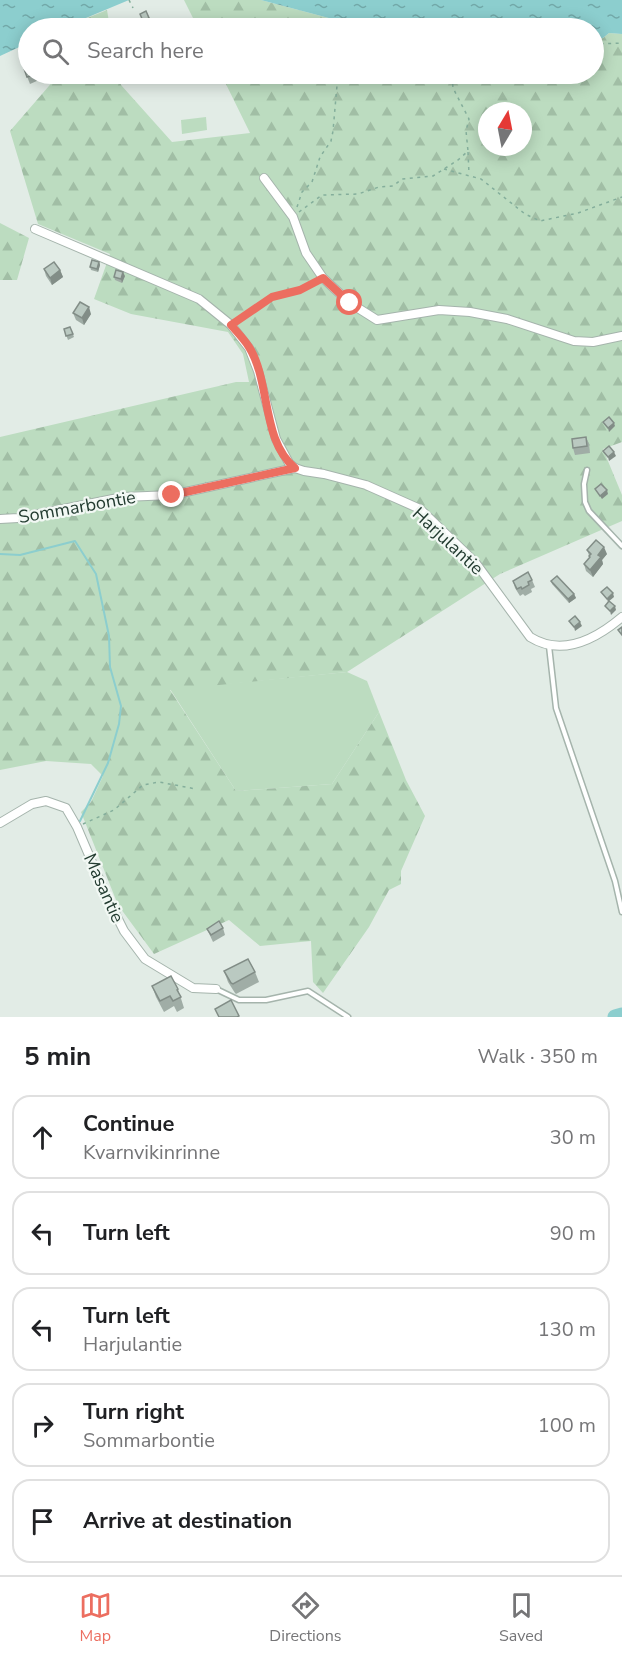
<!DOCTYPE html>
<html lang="en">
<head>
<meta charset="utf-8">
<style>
	:root { --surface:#fff; --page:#f2f2f2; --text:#202124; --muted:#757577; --line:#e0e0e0; --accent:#ec6e60 }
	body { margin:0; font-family:"Nunito Sans",sans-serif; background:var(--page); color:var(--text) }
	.compass { position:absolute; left:478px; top:102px; width:54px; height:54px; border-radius:50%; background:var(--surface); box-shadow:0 3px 15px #0003; rotate:10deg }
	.stop { position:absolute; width:18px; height:18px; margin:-14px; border:4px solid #ec6e60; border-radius:50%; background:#fff }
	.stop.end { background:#ec6e60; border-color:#fff; box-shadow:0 2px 6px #0008 }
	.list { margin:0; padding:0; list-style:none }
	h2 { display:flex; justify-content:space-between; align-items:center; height:78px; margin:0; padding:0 24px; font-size:26px }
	h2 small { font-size:20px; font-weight:400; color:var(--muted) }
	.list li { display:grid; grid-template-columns:39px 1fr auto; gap:18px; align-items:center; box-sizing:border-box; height:84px; margin:0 12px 12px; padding:0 12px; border:2px solid var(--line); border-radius:18px }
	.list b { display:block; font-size:22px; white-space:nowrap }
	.list p { margin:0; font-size:20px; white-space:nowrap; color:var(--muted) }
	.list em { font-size:20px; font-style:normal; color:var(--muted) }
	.icon { flex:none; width:33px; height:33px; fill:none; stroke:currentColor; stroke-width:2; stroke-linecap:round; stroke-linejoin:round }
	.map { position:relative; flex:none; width:622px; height:1017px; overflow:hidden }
	.search { position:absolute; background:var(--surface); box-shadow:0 3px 15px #0003; left:18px; right:18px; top:18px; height:66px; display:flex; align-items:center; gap:15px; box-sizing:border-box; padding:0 21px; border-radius:33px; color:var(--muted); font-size:22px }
	.sheet { height:558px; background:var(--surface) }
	nav { display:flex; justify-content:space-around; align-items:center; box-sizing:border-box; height:84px; border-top:2px solid var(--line); background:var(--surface); font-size:16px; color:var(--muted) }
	nav a { display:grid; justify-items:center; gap:3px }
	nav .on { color:var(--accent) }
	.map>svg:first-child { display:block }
</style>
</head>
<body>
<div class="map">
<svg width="622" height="1017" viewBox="0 0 622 1017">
	<defs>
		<pattern id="forest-firs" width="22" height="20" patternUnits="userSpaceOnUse" patternTransform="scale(1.5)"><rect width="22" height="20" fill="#bcdcc0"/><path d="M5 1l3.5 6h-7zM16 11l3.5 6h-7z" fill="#a1bea5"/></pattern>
		<pattern id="water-ripples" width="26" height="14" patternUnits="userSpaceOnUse" patternTransform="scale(1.5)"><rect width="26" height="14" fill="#8ccece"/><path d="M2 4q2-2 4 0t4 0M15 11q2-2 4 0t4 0" fill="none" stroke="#72a8a8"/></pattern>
	</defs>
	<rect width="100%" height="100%" fill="#e2ece6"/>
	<g fill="#bcdcc0">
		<polygon points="206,117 207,130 182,134 181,120"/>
		<polygon points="347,672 367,681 379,712 332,784 236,791 170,689"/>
	</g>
	<g fill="url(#forest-firs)" fill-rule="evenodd">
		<polygon points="184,0 261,0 340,21 409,28 198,28"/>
		<polygon points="107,10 110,28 62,28"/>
		<path d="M609 33 622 34V442L603 449 622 495V521L500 574 347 672 170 690 236 791 332 784 379 712 406 780 425 816 401 871V884L389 890 369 927 323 993 313 982 311 941 260 946 229 920 154 954 118 905 81 812 91 802 103 776 91 764 46 761 0 770V437L236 382H249L243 354 228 332 131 314 94 299 110 254 38 224 10 131 55 79 53 74H119L121 85 172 142 250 133 221 74H594V39L603 38ZM487 111H523V147H487Z"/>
		<polygon points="0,223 29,238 17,280 0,280"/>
	</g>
	<g fill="url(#water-ripples)">
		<polygon points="0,0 129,0 62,28 28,28 28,43 0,56"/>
		<polygon points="261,0 622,0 622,34 609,33 603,38 594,39 594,28 409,28 340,21"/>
	</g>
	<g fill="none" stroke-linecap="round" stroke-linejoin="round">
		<polyline stroke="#8ccece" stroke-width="2" points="0,554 20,555 75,541 96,574 109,636 110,667 121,706 119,724 108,763 80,821"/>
		<polyline stroke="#8ccece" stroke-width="15" points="615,1017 622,1015"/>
		<g stroke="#a5b4ac" stroke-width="7">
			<g id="service">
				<polyline points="587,470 584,484 585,502 589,511 622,546"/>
				<polyline points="549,646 556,708 615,881 622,912"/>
				<polyline points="216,989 239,1000 266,1000 308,991 348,1017"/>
			</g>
		</g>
		<g stroke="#a5b4ac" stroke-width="10">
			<g id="minor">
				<polyline points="264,178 293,217 306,253 323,278 350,303 377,320 439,310 470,312 507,319 574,341 593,342 622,336"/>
				<path d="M35 229 199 299 231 325 249 348 258 371 276 439 289 463 295 468 304 471 324 474 366 485 420 509 475 562 530 637C562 657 596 639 622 617"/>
				<polyline points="0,519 18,518 123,497 172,495 295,468"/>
				<polyline points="0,823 32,804 46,801 66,808 77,827 106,895 124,931 145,959 193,988 216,989"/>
			</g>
		</g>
		<g stroke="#84ae9b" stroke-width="1.5" stroke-dasharray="3 4.5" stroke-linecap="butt">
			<polyline points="129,0 133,8"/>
			<polyline points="451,28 452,25"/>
			<polyline points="594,47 599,44 622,43"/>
			<polyline points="468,152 469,174"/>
			<polyline points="444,169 481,179 525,214 540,221 578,213 622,197"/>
			<polyline points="297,207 302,192 312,182 320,157 331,141 333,131 338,74"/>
			<polyline points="299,212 322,195 358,194 379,187 393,186 402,179 433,176 458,160 468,151 466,131 469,119 453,88 452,74"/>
			<polyline points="239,320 272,297 300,290 317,281"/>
			<polyline points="83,824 114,810 143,785 159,782 196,789"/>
		</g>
		<use href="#service" stroke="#fff" stroke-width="4"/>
		<use href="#minor" stroke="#fff" stroke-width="8"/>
	</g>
	<g fill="#a0ada6">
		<polygon points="146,11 151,21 144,24 140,14"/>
		<polygon points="23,66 28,74 47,74 48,76 30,84"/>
		<polygon points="99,262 100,265 98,272 91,270 90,267"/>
		<polygon points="44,269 60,270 63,277 52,285 46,276"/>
		<polygon points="125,276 122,283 115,280 114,277"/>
		<polygon points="73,313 91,314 84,325 76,320"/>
		<polygon points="70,327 74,337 68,340 64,329"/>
		<polygon points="586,437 589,444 590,453 575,455 573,448"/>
		<polygon points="587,550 607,554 602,560 603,564 593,577 586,571 584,564 590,558"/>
		<polygon points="532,580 535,587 531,589 532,592 525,596 523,594 520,596 515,588 513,581"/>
		<polygon points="551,581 574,594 576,598 569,603 552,584"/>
		<polygon points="223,928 225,935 213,942 207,929"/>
		<polygon points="224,971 255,972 259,982 236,994 235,993 228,982"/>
		<polygon points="152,986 178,989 184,1008 177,1012 174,1006 164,1012 156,997"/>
	</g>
	<g fill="#828d87">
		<polygon points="99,262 100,265 98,272 97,269"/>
		<polygon points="60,270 63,277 52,285 50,278"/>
		<polygon points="123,272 125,276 122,283 121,279"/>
		<polygon points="89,307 91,314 84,325 82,318"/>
		<polygon points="614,423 615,426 609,432 608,428"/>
		<polygon points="614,452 616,456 609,461 608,457"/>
		<polygon points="607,490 608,494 602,499 600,496"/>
		<polygon points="604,547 607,554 602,560 603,564 593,577 590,570 598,555"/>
		<polygon points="613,593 614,597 608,602 607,599"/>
		<polygon points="574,594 576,598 569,603 568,599"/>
		<polygon points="615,606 616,610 611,615 610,611"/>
		<polygon points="580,622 582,626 575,631 574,627"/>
	</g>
	<g fill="#bac9c1" stroke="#828d87" stroke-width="1.5">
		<polygon points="146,11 149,18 143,21 140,14"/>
		<polygon points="181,24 183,28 172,28"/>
		<polygon points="28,64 28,74 36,74 27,77 23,66"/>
		<polygon points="92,260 99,262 97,269 90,267"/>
		<polygon points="54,262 60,270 50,278 44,269"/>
		<polygon points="116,270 123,272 121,279 114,277"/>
		<polygon points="80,302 89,307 82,318 73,313"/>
		<polygon points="70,327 73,334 66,336 64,329"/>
		<polygon points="609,417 614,423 608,428 603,422"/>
		<polygon points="586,437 587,446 573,448 572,439"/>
		<polygon points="609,446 614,452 608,457 603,451"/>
		<polygon points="601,484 607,490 600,496 595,489"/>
		<polygon points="596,540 604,547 598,555 601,557 590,570 584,564 590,557 589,556 591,554 587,550"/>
		<polygon points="528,572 532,580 528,582 529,585 522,589 521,587 517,589 513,581"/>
		<polygon points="557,576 574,594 568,599 551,581"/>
		<polygon points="607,587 613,593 607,599 601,592"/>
		<polygon points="609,601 615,606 610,611 605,606"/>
		<polygon points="575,616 580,622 574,627 569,621"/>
		<polygon points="622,627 622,635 618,630"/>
		<polygon points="219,921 223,928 211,935 207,929"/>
		<polygon points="248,959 255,972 233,984 231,983 224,971"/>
		<polygon points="171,976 178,989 177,990 181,997 173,1001 170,996 160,1001 152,986"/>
		<polygon points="231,1000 239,1016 237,1017 219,1017 215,1009"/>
	</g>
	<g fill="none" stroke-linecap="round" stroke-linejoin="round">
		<path stroke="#ec6e60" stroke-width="8" d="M172 495 295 468C261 440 271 382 249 347 244 339 237 332 231 325L272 297 300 290 323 278 350 303"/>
	</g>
	<g text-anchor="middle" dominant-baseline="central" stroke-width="4.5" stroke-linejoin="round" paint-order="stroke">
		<g font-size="18" fill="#233c31" stroke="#f2f8f4">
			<text transform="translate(77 507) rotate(-10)">Sommarbontie</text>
			<text transform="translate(448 541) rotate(43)">Harjulantie</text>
			<text transform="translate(104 888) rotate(66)">Masantie</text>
		</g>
	</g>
</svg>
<svg class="compass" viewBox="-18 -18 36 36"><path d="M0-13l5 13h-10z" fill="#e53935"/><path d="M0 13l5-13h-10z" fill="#757577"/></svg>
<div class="stop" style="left:350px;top:303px"></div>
<div class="stop end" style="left:172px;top:495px"></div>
<div class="search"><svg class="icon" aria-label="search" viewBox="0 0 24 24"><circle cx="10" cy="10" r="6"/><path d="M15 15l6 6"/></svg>Search here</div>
</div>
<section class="sheet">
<h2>5 min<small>Walk · 350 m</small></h2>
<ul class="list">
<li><svg class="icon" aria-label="ahead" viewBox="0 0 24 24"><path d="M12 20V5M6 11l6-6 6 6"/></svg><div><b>Continue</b><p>Kvarnvikinrinne</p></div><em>30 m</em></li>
<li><svg class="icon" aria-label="left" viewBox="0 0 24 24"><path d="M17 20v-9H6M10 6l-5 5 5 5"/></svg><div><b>Turn left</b></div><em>90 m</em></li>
<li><svg class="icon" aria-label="left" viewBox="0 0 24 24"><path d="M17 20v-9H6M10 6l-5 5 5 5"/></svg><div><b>Turn left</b><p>Harjulantie</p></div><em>130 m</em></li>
<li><svg class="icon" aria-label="right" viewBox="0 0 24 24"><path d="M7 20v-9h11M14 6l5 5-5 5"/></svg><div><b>Turn right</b><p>Sommarbontie</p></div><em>100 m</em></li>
<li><svg class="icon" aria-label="arrive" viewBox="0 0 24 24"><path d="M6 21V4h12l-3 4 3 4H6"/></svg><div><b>Arrive at destination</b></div></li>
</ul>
</section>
<nav>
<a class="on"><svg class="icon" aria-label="map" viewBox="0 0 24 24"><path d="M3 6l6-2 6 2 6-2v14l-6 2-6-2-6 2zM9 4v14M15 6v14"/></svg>Map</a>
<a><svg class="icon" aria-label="directions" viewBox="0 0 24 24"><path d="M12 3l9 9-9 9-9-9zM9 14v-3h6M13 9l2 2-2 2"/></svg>Directions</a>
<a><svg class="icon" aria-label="saved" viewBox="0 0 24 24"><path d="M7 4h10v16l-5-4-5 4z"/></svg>Saved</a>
</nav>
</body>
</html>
